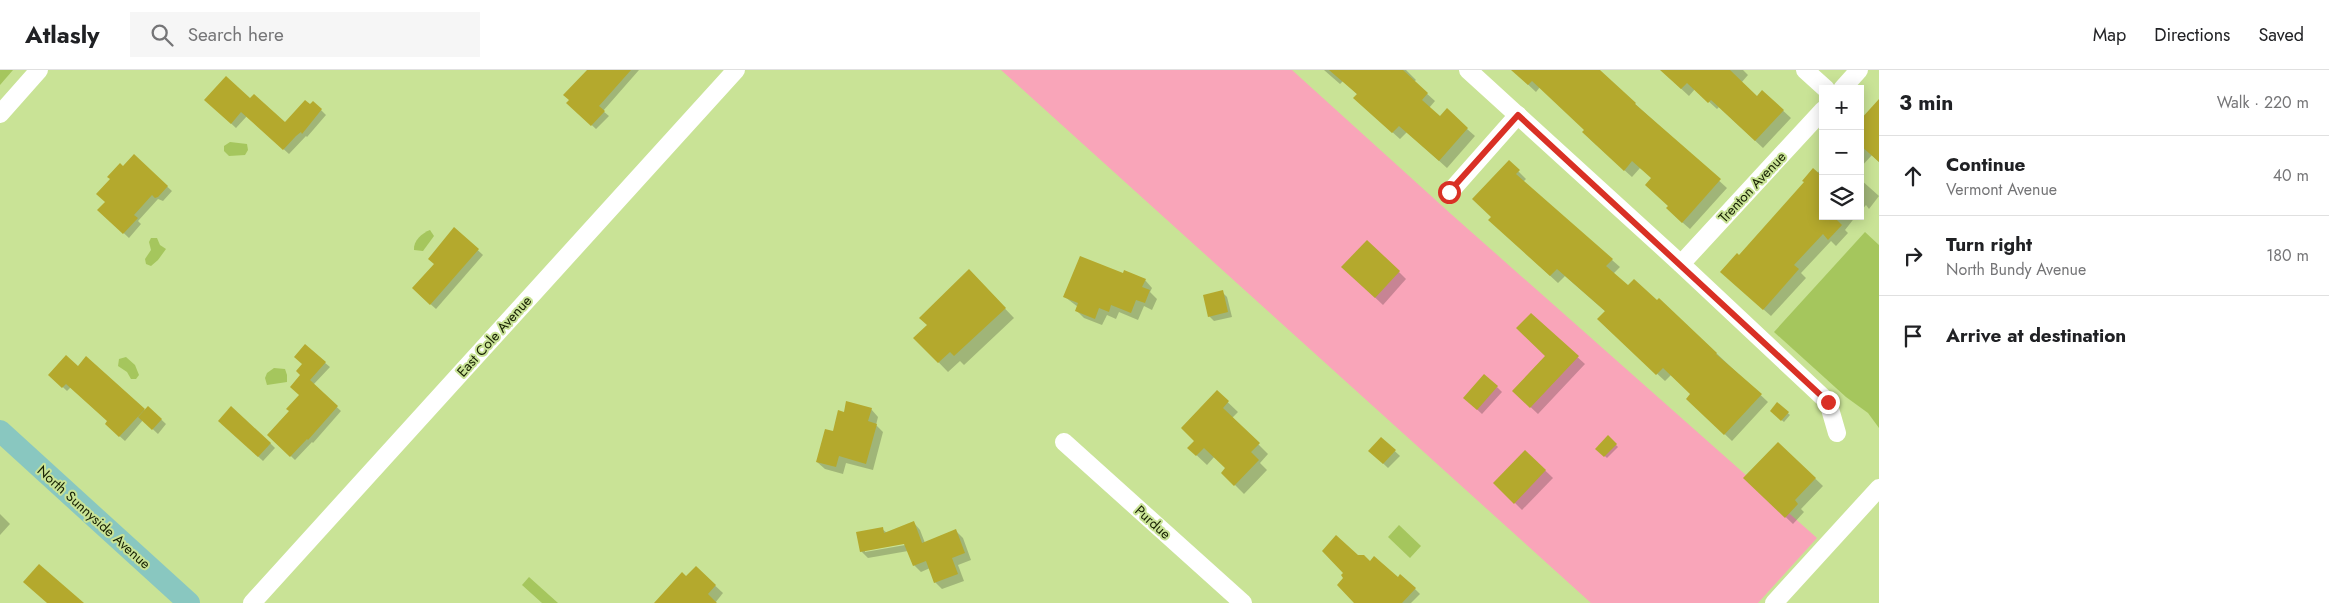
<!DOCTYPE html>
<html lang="en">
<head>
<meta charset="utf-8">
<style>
	:root { --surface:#fff; --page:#f6f6f6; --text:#202124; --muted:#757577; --line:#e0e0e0 }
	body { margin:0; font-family:Jost,sans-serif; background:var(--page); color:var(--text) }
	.controls { position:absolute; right:15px; top:15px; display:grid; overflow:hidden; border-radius:0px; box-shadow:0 2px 12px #0003 }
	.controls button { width:45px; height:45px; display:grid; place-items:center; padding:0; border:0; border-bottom:1px solid var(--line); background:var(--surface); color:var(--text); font:25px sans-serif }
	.stop { position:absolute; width:15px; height:15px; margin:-11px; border:4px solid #d93025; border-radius:50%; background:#fff }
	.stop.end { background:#d93025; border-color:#fff; box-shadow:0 1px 5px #0008 }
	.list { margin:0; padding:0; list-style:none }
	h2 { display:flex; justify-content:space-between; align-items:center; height:65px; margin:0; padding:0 20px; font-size:21px }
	h2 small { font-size:16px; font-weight:400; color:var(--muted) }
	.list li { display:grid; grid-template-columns:32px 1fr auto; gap:15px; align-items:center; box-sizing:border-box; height:80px; padding:0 20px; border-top:1px solid var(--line) }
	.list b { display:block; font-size:19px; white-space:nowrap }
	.list p { margin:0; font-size:16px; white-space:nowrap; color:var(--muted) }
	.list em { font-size:16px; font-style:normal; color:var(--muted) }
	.icon { flex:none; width:28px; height:28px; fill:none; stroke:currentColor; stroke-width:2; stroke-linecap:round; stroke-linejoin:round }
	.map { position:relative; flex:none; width:1879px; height:533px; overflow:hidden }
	header { display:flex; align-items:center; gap:30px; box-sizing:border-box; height:70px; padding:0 25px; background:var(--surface); border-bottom:1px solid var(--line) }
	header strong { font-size:24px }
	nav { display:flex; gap:28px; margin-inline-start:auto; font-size:18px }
	.search { width:350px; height:45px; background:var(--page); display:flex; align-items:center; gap:12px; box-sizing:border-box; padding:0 18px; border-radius:0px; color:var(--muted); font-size:19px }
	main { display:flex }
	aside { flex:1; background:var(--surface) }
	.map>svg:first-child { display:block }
</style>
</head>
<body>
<header>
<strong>Atlasly</strong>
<div class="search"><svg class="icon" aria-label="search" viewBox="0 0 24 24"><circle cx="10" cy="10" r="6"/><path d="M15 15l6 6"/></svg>Search here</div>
<nav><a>Map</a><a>Directions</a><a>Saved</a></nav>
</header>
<main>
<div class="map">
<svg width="1879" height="533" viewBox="0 0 1879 533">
	<rect width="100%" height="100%" fill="#c9e396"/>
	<polygon fill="#f9a5b9" points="1001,0 1292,0 1451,144 1817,468 1758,533 1591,533"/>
	<g fill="#a5c65d">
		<polygon points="0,0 13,0 0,15"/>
		<polygon points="230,72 247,74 248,80 245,85 229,86 224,81 224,76"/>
		<path d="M430 160 434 166 423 181 414 180C413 171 422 163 430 160Z"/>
		<polygon points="1865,162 1879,175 1879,358 1868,343 1846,327 1774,262"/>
		<polygon points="151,168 157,168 160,175 166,179 158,190 151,196 146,194 145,189 151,180 149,172"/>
		<polygon points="126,287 135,295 139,305 136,309 131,309 127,302 118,296 119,289"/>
		<polygon points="274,298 285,299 287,305 287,312 267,315 265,308 267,303"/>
		<polygon points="1399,455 1421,476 1410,488 1388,467"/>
		<polygon points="529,507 558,533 542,533 522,515"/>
	</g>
	<g fill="#0003" fill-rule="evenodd">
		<polygon points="588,0 639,0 603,41 609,46 596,59 568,33"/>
		<polygon points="1324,0 1406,0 1416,10 1414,12 1435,31 1429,38 1440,47 1467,59 1475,66 1447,98 1407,62 1400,69 1362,35 1358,25 1343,11 1340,14"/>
		<polygon points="1517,0 1598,0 1727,118 1690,159 1675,146 1653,108 1640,98 1632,107 1591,70 1585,60 1540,17 1536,22 1517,4"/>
		<polygon points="1661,0 1743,0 1748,5 1741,13 1757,27 1762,21 1791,48 1763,78 1719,37 1717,39 1695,19 1689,26"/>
		<polygon points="250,30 285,54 313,32 326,45 307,67 306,66 289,84 247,46 236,58 210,34"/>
		<polygon points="1879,30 1879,92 1872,85 1860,98 1860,53"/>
		<polygon points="134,86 172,121 163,131 158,129 138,151 141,154 129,168 99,140 106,132 123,98"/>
		<polygon points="1509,92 1526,109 1523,112 1620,197 1613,204 1628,217 1657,232 1660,230 1768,332 1732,371 1695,336 1692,324 1671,305 1665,311 1606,257 1606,242 1565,206 1558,213 1497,157 1492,147"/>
		<polygon points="1823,97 1823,146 1856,146 1845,160 1848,163 1836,176 1831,171 1801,203 1806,208 1771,246 1729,209 1739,187"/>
		<polygon points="1860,109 1879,126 1869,139 1866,135 1860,142"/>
		<polygon points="455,159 483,185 436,239 418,223"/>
		<polygon points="969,201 1014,248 964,295 960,291 948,302 915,268 928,255"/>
		<polygon points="1399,202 1406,209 1383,235 1351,205"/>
		<polygon points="1123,205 1145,210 1152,218 1150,222 1157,229 1152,240 1144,236 1138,250 1119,242 1116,249 1107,245 1102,255 1084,248 1076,240 1078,237 1065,227"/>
		<polygon points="1222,222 1227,227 1232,247 1214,251 1209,246"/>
		<polygon points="1531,245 1585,294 1538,344 1513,321 1547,286"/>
		<polygon points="305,276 330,297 313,315 341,341 313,373 312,372 295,390 269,365 290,341 301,325"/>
		<polygon points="86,288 145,341 148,337 166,354 158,364 143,350 125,371 106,354 108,351 71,317 67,321 50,305 78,297"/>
		<polygon points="1497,317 1502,322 1482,344 1470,333"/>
		<polygon points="1217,322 1238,342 1232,348 1268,384 1260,393 1267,400 1244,424 1223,403 1227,398 1215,386 1207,395 1189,378 1196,371"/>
		<polygon points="1777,334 1790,345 1784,352 1771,341"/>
		<polygon points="871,339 878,347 876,355 883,362 873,400 846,393 843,404 825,399 817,392 845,343"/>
		<polygon points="224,355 270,373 275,378 263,391"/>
		<polygon points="1608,367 1618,377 1607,388 1597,379"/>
		<polygon points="1381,368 1400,386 1388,398 1370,381"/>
		<polygon points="1778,373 1823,416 1801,439 1804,442 1793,454 1745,408"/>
		<polygon points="1525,381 1553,408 1522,440 1495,413"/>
		<polygon points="0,444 10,454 0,465"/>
		<path d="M914 453 920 460 925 473 956 461 963 468 971 490 958 495 964 511 942 519 935 512 930 498 921 502 914 495 908 481 868 488 861 481 882 459 887 463ZM910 471 911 474 865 482V480Z"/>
		<polygon points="1358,486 1415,519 1420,524 1411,533 1356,533"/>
		<polygon points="696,498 723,523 715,533 665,533"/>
	</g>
	<g fill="#b4a92d">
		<polygon points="587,0 631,0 599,36 605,41 591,56 566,33 569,30 563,25"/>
		<polygon points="1329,0 1403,0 1428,23 1422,30 1440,46 1447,38 1468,58 1439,91 1399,56 1392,63 1353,28 1357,24"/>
		<polygon points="1511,0 1600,0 1636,33 1635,34 1721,109 1682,153 1666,138 1668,136 1645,115 1651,108 1632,91 1624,101 1582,62 1584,60 1532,11 1528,15"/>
		<polygon points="1660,0 1730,0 1757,26 1762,20 1784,40 1755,71 1711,30 1708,33 1687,13 1681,19"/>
		<polygon points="226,6 250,28 254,24 285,52 305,30 310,34 313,31 322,39 302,64 301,62 296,66 283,80 241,42 231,54 204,30"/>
		<polygon points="1879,29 1879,92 1860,75 1860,50"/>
		<polygon points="134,84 168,116 158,127 155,128 152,125 134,145 138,148 123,164 97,140 105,132 96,124 110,109 107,107 120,93 123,96"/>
		<polygon points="1509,90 1520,100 1516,104 1613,189 1606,196 1628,215 1634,209 1657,230 1659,228 1717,283 1716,284 1762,324 1724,365 1686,329 1690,324 1663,298 1656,305 1597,249 1605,241 1557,199 1550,206 1488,150 1491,147 1472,129"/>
		<polygon points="1813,98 1823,107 1823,146 1833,146 1842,155 1828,170 1823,164 1794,195 1799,199 1763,240 1720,202 1737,183 1739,185 1804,112 1802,111"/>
		<polygon points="454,157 479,179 430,235 412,218 434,194 428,189"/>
		<polygon points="1367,170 1400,201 1375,228 1341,197"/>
		<polygon points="1080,186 1123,203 1124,200 1146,209 1142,217 1150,220 1145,233 1136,230 1131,243 1111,235 1109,242 1099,238 1095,249 1075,241 1078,233 1063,227"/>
		<polygon points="969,199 1006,238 954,286 950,282 938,293 913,268 927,255 919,248"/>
		<polygon points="1223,220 1228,242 1208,247 1203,225"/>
		<polygon points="1531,243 1579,286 1530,338 1512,321 1545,286 1516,258"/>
		<polygon points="305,274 326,292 310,310 338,336 308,370 307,369 290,387 267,365 289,341 286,339 299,325 290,317 300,305 296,301 302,294 294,287"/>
		<polygon points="66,285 78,296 86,286 145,339 119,367 105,354 107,351 66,314 62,318 48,305"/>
		<polygon points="1484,304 1498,316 1477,340 1463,328"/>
		<polygon points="1217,320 1229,331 1223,338 1260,373 1251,382 1259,390 1234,416 1221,403 1225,398 1204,378 1196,386 1187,378 1194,371 1181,358"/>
		<polygon points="846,331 872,338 868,351 877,354 866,394 839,386 836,397 816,392 825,359 833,361 838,340 844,342"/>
		<polygon points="1777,332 1789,342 1781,351 1770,341"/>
		<polygon points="148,336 162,349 152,360 138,347"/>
		<polygon points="231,336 271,373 258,387 218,351"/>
		<polygon points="1608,365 1617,374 1604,387 1595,379"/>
		<polygon points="1381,367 1396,380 1383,394 1368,381"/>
		<polygon points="1778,372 1816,408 1795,430 1798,434 1785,448 1743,408"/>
		<polygon points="1525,380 1546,400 1514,434 1493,413"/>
		<polygon points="914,451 922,473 956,459 965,483 952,488 958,504 934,513 926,491 913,496 904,474 860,482 856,462 883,457 884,463"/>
		<polygon points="1336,465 1358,485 1364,485 1370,491 1374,486 1398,507 1400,504 1416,518 1402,533 1354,533 1337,515 1343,508 1341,505 1343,503 1322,481"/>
		<polygon points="39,494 84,533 47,533 23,512"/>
		<polygon points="696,496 716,515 708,524 717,533 654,533 682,502 686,506"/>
	</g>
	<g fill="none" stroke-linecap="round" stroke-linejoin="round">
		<g stroke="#fff" stroke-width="18">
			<polyline points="1468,0 1681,194 1828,332 1837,363"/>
			<polyline points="1805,0 1826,19"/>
			<polyline points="1842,19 1859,0"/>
			<polyline points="0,44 39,0"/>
			<polyline points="1449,123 1518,45"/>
			<polyline points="1681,194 1823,40"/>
			<polyline points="1064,372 1243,533"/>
			<polyline points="252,533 736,0"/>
			<polyline points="1774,533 1879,418"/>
		</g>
		<polyline stroke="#89c7c0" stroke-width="22" points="0,361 189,533"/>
	</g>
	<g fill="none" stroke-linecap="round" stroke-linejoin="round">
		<polyline stroke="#d93025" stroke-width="6" points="1449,122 1518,45 1828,332"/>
	</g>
	<g text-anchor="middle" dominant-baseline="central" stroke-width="4" stroke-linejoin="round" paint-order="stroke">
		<g font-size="14" fill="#172002" stroke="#c9e396">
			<text transform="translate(1752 117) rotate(-47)">Trenton Avenue</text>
			<text transform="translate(494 266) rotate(-48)">East Cole Avenue</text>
			<text transform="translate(94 447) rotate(42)">North Sunnyside Avenue</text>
			<text transform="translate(1153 452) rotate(42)">Purdue</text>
		</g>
	</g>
</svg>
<div class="controls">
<button>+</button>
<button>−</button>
<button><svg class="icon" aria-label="layers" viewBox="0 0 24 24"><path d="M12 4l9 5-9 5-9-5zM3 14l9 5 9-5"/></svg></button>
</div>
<div class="stop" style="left:1449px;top:122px"></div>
<div class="stop end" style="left:1828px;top:332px"></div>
</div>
<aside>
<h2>3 min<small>Walk · 220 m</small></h2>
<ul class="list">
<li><svg class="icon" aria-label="ahead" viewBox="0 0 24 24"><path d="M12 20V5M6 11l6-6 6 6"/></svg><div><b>Continue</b><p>Vermont Avenue</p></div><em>40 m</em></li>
<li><svg class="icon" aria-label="right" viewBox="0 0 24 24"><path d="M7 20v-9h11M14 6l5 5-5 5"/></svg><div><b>Turn right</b><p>North Bundy Avenue</p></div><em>180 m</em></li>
<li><svg class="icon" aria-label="arrive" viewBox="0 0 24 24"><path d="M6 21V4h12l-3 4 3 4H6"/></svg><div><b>Arrive at destination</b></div></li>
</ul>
</aside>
</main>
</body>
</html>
